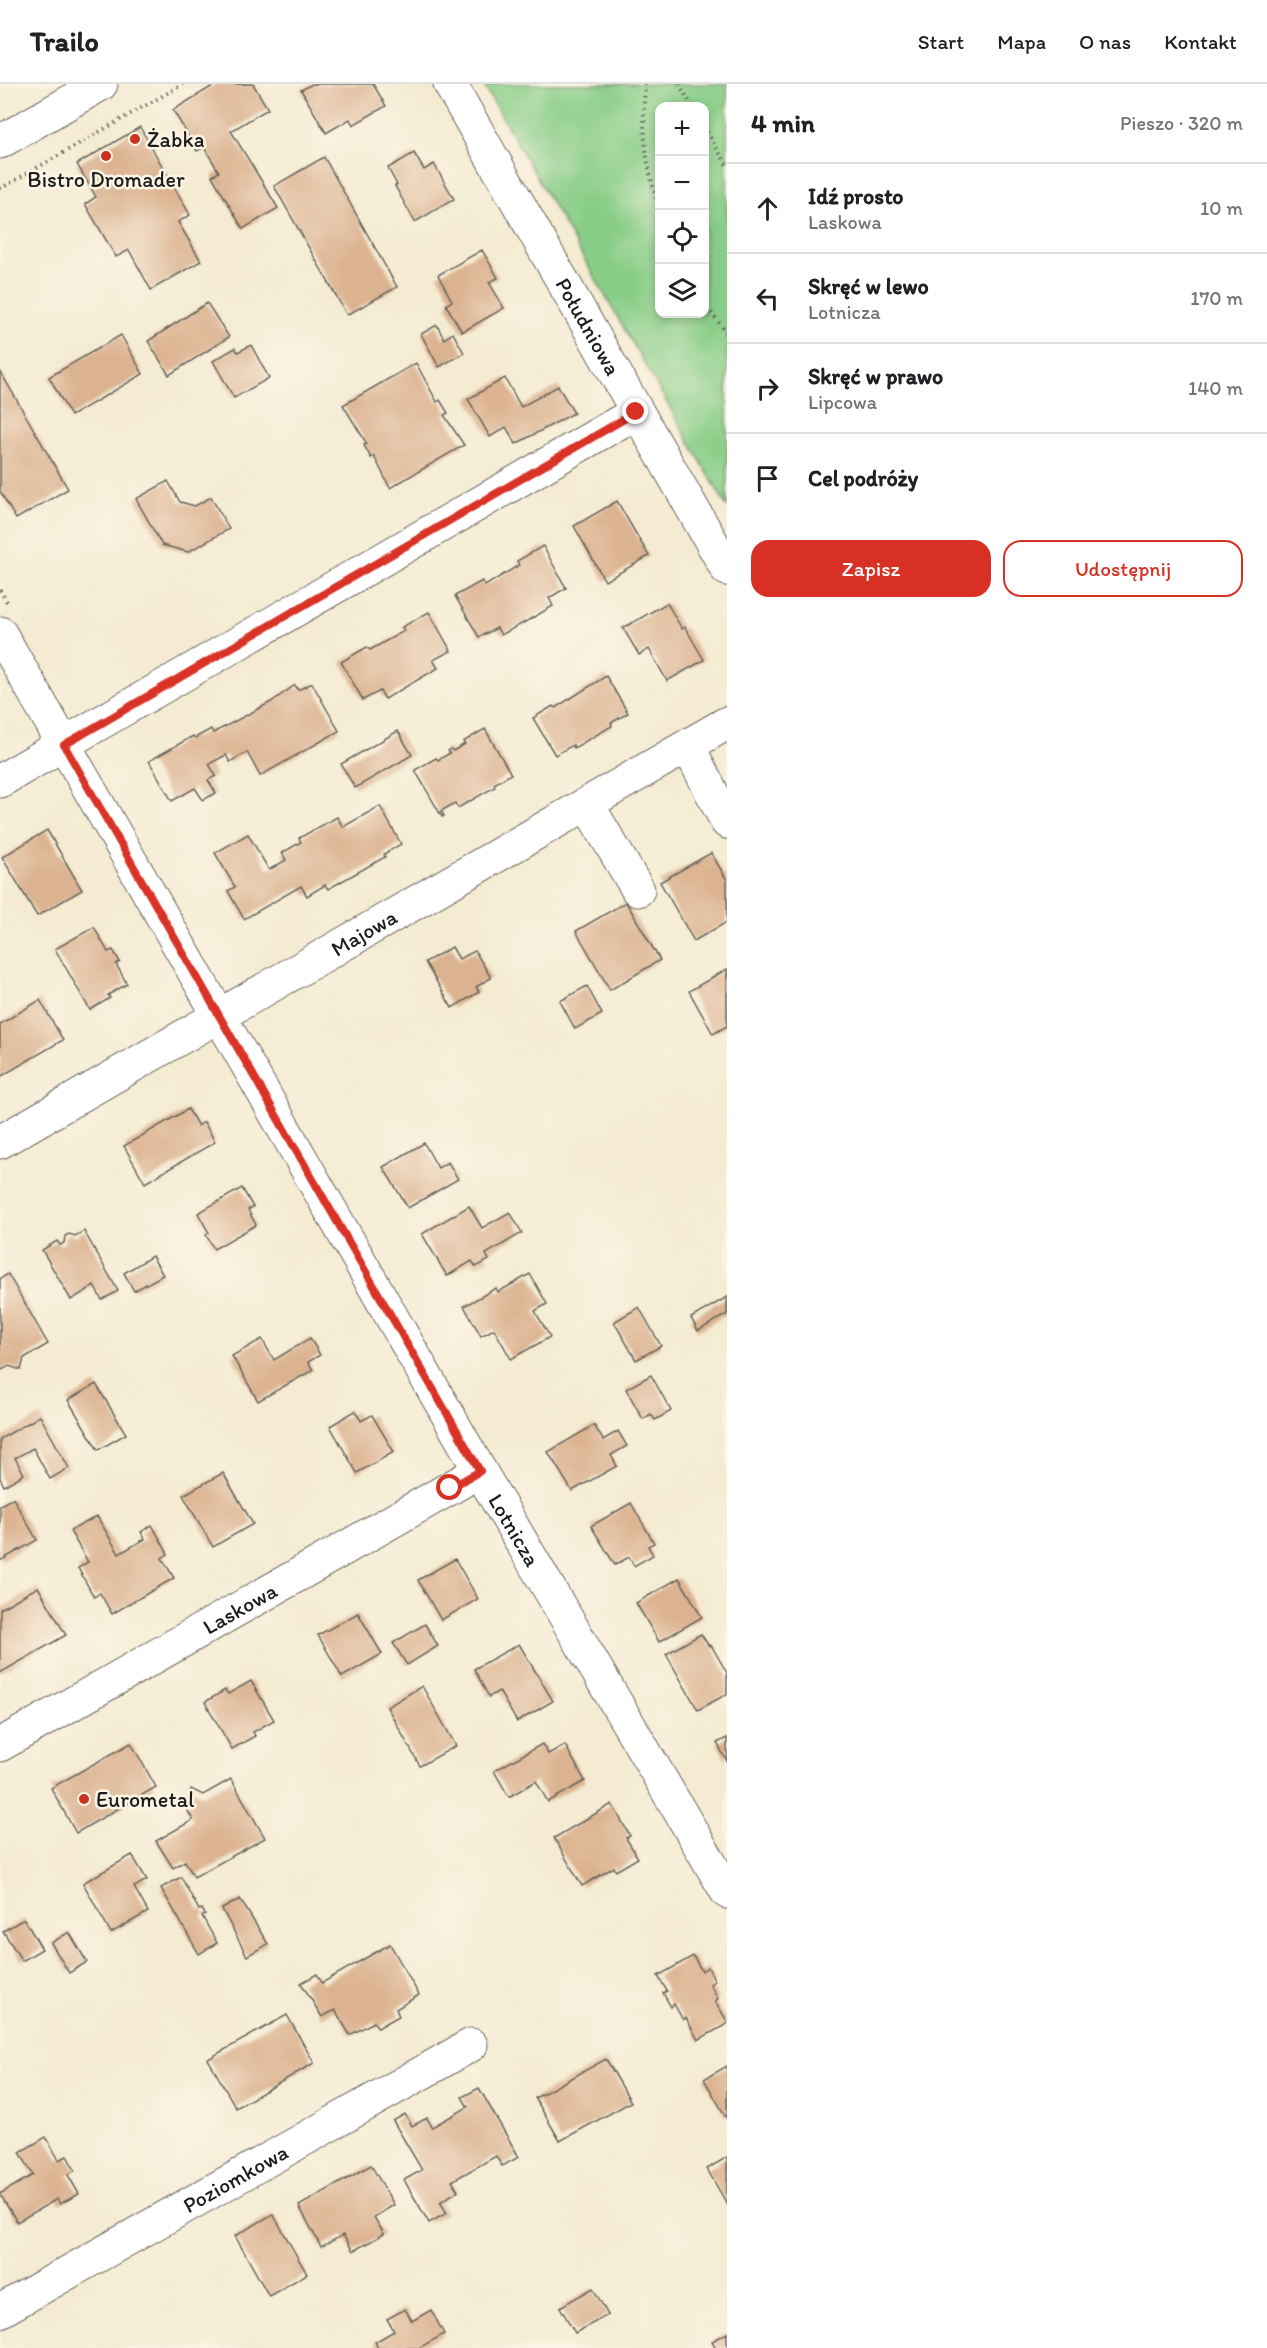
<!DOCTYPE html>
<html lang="pl">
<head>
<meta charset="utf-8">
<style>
	:root { --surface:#fff; --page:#f6f6f6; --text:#202124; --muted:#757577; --line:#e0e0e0; --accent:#d93025 }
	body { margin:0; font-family:Itim,sans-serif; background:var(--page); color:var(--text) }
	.controls { position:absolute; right:18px; top:18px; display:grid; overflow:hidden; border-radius:12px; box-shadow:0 3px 9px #0003 }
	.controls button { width:54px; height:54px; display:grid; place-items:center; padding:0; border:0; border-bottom:2px solid var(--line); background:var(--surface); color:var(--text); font:30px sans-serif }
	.stop { position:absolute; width:18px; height:18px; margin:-14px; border:4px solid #d93025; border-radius:50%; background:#fff }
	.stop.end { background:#d93025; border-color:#fff; box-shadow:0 2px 6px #0008 }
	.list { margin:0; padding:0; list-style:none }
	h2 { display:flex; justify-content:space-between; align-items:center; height:78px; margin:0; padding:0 24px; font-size:26px }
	h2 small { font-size:20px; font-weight:400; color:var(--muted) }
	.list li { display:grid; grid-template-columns:39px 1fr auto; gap:18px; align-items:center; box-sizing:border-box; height:90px; padding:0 24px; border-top:2px solid var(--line) }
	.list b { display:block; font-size:22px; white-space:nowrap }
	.list p { margin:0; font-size:20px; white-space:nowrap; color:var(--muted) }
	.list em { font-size:20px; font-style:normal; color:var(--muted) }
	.actions { display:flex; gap:12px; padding:18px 24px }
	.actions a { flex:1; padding:14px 0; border:2px solid var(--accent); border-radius:18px; text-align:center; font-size:21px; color:var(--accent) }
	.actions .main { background:var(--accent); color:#fff }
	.icon { flex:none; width:33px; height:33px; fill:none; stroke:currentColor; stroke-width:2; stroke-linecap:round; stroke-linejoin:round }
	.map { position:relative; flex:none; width:727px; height:2264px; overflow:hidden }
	header { display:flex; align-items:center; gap:36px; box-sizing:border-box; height:84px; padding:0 30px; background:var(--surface); border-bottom:2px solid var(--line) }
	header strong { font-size:28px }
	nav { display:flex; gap:33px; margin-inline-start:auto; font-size:21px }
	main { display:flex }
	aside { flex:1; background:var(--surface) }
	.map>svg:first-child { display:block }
</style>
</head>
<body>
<header>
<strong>Trailo</strong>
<nav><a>Start</a><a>Mapa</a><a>O nas</a><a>Kontakt</a></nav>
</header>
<main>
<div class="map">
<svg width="727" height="2264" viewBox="0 0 727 2264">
	<rect width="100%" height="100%" fill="#fcf5e5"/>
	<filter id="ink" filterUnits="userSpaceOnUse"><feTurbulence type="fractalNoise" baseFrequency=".0167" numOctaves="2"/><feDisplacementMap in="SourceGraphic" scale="12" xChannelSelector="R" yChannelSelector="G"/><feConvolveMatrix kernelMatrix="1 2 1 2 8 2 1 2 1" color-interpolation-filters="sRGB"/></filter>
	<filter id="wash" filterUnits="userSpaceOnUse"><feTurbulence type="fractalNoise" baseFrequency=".008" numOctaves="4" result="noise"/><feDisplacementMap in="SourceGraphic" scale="24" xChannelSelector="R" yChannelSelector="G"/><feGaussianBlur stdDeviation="1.35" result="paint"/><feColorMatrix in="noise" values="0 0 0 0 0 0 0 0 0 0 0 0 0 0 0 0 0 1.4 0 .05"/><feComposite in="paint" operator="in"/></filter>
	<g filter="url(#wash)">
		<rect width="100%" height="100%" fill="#f4ebd2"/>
		<path fill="#88cd87" stroke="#527452" stroke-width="1.5" fill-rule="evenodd" d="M483 0H727V423ZM660 22H704V230H660Z"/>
		<g id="blocks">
			<g fill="#dcb391">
				<polygon points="216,0 253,0 268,25 231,47 278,124 243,145 212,92 219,88 204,63 197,67 173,26"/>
				<polygon points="312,0 373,0 386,22 353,41 350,35 326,49 301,6"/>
				<polygon points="140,43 190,131 178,138 201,177 151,206 129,166 116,173 85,120 96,113 77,80"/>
				<polygon points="414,69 424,86 434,80 454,115 415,138 395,102 397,101 388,84"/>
				<polygon points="324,73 397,203 347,231 274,102"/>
				<polygon points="482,166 498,194 489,198 504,224 462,248 446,221 452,217 438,191"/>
				<polygon points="207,219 229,253 169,291 148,257"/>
				<polygon points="437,241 444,255 453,249 464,269 439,283 421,250"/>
				<polygon points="121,251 143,290 71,332 49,293"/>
				<polygon points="251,261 269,294 234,314 213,277 235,264 238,268"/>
				<polygon points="416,279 437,318 440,316 448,329 444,331 464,361 390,404 374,372 371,374 364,361 367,360 343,321"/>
				<polygon points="0,287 68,405 16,435 0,407"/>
				<polygon points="505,294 521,323 558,302 574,329 516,360 506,343 490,353 468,315"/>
				<polygon points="168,397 180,418 195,422 211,413 229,445 188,468 162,461 136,415"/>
				<polygon points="617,417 649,472 605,497 574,442"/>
				<polygon points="543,462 566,504 549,514 553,522 527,537 501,551 497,544 479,553 455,512 482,497 485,502 519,481 517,477"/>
				<polygon points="667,519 682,545 685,543 704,576 667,597 649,565 639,571 623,544"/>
				<polygon points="429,528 451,567 433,576 438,584 385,615 380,607 363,616 341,578 367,563 370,566 404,547 402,543"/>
				<polygon points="606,592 628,629 611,639 612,642 574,664 573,661 555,671 533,634 553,622 555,624"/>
				<polygon points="312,599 339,647 260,692 247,668 230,678 226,671 209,680 216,692 208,696 216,709 203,716 195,704 172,717 149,677 193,652 195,654 211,645 213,649 271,618 295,601 298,606"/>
				<polygon points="485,645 511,690 494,700 495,703 458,724 455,719 441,727 444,732 442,733 415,686 436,674 438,676 450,669 448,667 451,665 453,667 465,660 463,658"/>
				<polygon points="398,647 412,671 355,704 341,680"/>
				<polygon points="380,722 401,760 384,770 385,773 328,805 325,801 307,812 301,802 244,835 228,807 235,803 215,769 248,750 269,786 286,776 282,769 301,758 299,754 337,733 343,743"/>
				<polygon points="47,746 82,806 37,832 2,773"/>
				<polygon points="711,769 727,796 727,838 694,857 660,798"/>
				<polygon points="626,818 660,876 610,906 576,847"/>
				<polygon points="94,843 108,868 113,866 120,878 116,880 127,900 108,911 110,914 90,926 55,865"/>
				<polygon points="452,863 459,875 475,867 491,894 476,903 479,908 452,924 425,878"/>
				<polygon points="727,885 727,942 713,950 689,907"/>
				<polygon points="587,902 602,930 575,945 560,917"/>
				<polygon points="40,916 63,956 0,993 0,940"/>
				<polygon points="188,1025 198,1042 204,1038 215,1058 145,1099 124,1062"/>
				<polygon points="424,1059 438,1084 448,1078 458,1095 408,1124 383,1083"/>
				<polygon points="242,1104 253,1123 248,1126 256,1141 214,1165 206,1151 209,1149 198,1129"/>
				<polygon points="469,1122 482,1144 510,1128 522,1149 486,1170 489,1176 476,1183 472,1177 447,1192 422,1150"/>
				<polygon points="84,1147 118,1207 102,1216 94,1202 71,1216 42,1166 57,1157 60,1161 64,1159 65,1152 69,1150 75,1152"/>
				<polygon points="152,1172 163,1191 134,1207 124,1189"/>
				<polygon points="8,1190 48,1260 24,1274 21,1286 9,1282 0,1287 0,1195"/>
				<polygon points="530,1190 547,1220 535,1227 550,1253 511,1275 494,1245 481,1252 464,1222 496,1204 498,1208"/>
				<polygon points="727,1213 727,1230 698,1247 691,1234"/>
				<polygon points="639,1223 661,1262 636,1276 614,1238"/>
				<polygon points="310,1254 320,1271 308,1278 313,1286 258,1317 232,1272 262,1255 274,1276"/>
				<polygon points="651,1291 671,1327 655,1336 651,1330 643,1335 626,1305"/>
				<polygon points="96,1300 126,1350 98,1366 68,1316"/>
				<polygon points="355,1327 361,1337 372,1331 394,1368 357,1389 330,1342"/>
				<polygon points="40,1332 69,1384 50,1395 33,1364 15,1374 24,1390 4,1402 0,1394 0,1355"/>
				<polygon points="594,1341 603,1356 618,1347 627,1362 611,1371 617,1382 572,1407 548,1368"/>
				<polygon points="223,1389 253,1440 213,1463 183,1411"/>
				<polygon points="13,1414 37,1456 0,1477 0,1421"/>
				<polygon points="631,1419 654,1459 648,1462 653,1471 634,1482 629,1473 615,1481 591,1442"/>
				<polygon points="97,1432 119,1470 145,1455 141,1448 152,1441 168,1470 162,1474 174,1494 112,1530 100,1509 94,1513 78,1484 88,1478 70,1447"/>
				<polygon points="455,1475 478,1515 441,1536 418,1496"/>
				<polygon points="679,1494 702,1533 659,1558 636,1519"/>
				<polygon points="38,1503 66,1551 0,1589 0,1525"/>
				<polygon points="358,1529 382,1570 342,1593 318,1551"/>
				<polygon points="425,1540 438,1562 407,1581 393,1559"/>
				<polygon points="701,1550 709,1562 711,1561 727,1589 727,1610 698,1626 666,1570"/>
				<polygon points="519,1560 553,1617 517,1638 499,1607 489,1613 474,1585"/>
				<polygon points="251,1597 274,1636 253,1648 255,1652 232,1665 205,1618 225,1606 228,1610"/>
				<polygon points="422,1602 456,1662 420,1682 387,1623"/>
				<polygon points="727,1654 727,1677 717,1659"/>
				<polygon points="131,1659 156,1703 76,1749 51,1704"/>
				<polygon points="542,1660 548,1670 565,1661 585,1697 548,1718 536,1697 509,1713 494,1687"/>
				<polygon points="231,1695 265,1754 194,1793 185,1777 173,1784 156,1757 193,1736 185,1722 191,1719 189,1716 191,1705 203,1711"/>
				<polygon points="612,1720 630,1752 626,1754 638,1774 616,1787 614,1783 582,1802 554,1754"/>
				<polygon points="132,1771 147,1796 134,1803 148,1828 111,1849 83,1799"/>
				<polygon points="181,1793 199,1826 202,1825 205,1830 202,1832 217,1859 199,1870 161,1804"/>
				<polygon points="240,1815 268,1860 247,1872 222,1825"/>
				<polygon points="24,1835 42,1865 22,1877 3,1847"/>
				<polygon points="69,1848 87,1878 69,1889 51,1859"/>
				<polygon points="390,1860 419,1911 396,1925 399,1932 388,1938 378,1944 374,1938 350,1951 335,1926 322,1933 301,1899 317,1890 322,1899"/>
				<polygon points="693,1872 702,1887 708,1883 715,1897 710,1900 718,1915 715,1917 727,1937 727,1940 698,1956 686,1934 683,1936 674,1920 671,1923 663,1909 667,1907 658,1892"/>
				<polygon points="287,1931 314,1979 236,2024 208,1975"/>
				<polygon points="606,1975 631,2018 560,2057 535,2014"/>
				<polygon points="727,1982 727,2035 704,1995"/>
				<polygon points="479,2004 519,2073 502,2082 496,2072 452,2097 458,2107 440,2118 447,2129 429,2139 404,2096 422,2086 393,2037 405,2030 412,2042 427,2034 432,2043 468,2023 462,2013"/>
				<polygon points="46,2053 59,2076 67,2072 75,2086 68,2091 79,2110 60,2120 57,2115 17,2138 0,2110 33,2091 20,2068"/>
				<polygon points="727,2073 727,2120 707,2085"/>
				<polygon points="371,2081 394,2121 374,2133 384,2150 353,2167 343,2151 321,2163 299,2122"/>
				<polygon points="273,2130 307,2190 269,2212 235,2152"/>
				<polygon points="593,2204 608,2231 575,2249 560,2223"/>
				<polygon points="405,2225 412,2237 431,2226 444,2250 419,2264 378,2264 375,2258 394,2247 387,2235"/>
				<polygon points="727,2249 727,2264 716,2264 712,2257"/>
			</g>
		</g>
	</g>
	<g filter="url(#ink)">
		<use href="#blocks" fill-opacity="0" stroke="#68645c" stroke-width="1.5"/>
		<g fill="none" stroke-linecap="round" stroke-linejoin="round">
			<g stroke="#68645c" stroke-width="35">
				<g id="minor">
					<path id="s1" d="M450 0 727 485"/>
					<polyline points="0,58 101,0"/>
					<path id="s2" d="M0 549 480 1387 727 1808"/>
					<polyline points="688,662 727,738"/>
					<polyline points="0,697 637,328"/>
					<polyline points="587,720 638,806"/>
					<path id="s3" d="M0 1058 727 639"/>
					<path id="s4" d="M0 1661 480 1387"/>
					<path id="s5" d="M0 2227 471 1961"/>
				</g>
			</g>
			<g stroke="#68645c" stroke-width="4" stroke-dasharray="1.5 4.5" stroke-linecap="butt">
				<path d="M645 0C642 40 645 86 660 124"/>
				<polyline points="679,0 692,22"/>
				<polyline points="704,43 727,81"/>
				<polyline points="0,105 183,0"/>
				<polyline points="704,219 727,249"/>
				<polyline points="0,506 7,518"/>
			</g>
			<use href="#minor" stroke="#fff" stroke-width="33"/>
		</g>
	</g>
	<g fill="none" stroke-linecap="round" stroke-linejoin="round" filter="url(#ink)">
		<polyline stroke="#d93025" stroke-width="8" points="450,1404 480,1387 64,661 636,328"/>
	</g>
	<g fill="#c8321e" stroke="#fcf5e5" stroke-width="2">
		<circle cx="135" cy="55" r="6"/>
		<circle cx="106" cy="72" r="6"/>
		<circle cx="84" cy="1715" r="6"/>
	</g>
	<g text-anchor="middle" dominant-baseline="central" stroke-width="5" stroke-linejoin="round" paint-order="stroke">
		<g font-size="22" fill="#1c1c1c" stroke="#fcf5e5" text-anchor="start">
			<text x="147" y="55">Żabka</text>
			<text x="106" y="95" text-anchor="middle">Bistro Dromader</text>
			<text x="96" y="1715">Eurometal</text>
		</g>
		<g font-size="22" fill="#1c1c1c" stroke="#fcf5e5">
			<text stroke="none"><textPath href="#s1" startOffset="279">Południowa</textPath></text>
			<text stroke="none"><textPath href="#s3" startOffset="420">Majowa</textPath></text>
			<text stroke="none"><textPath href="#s2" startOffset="1034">Lotnicza</textPath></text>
			<text stroke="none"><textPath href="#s4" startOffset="276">Laskowa</textPath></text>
			<text stroke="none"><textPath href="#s5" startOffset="270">Poziomkowa</textPath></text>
		</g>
	</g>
</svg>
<div class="controls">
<button>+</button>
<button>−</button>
<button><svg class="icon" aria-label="locate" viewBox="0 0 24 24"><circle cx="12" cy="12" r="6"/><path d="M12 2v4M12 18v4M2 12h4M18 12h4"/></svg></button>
<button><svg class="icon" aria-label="layers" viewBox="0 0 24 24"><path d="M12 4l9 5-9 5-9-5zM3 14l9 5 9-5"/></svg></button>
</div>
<div class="stop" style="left:450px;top:1404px"></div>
<div class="stop end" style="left:636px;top:328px"></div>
</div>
<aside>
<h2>4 min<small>Pieszo · 320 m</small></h2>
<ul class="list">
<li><svg class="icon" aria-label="ahead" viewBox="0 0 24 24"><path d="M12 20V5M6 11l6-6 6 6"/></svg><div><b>Idź prosto</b><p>Laskowa</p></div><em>10 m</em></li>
<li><svg class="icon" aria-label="left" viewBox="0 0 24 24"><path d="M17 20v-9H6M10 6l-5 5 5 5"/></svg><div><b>Skręć w lewo</b><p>Lotnicza</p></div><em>170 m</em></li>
<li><svg class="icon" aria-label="right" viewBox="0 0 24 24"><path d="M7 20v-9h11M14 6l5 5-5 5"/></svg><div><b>Skręć w prawo</b><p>Lipcowa</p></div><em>140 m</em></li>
<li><svg class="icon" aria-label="arrive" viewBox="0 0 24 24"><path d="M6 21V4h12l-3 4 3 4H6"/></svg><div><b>Cel podróży</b></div></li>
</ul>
<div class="actions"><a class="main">Zapisz</a><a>Udostępnij</a></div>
</aside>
</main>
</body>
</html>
